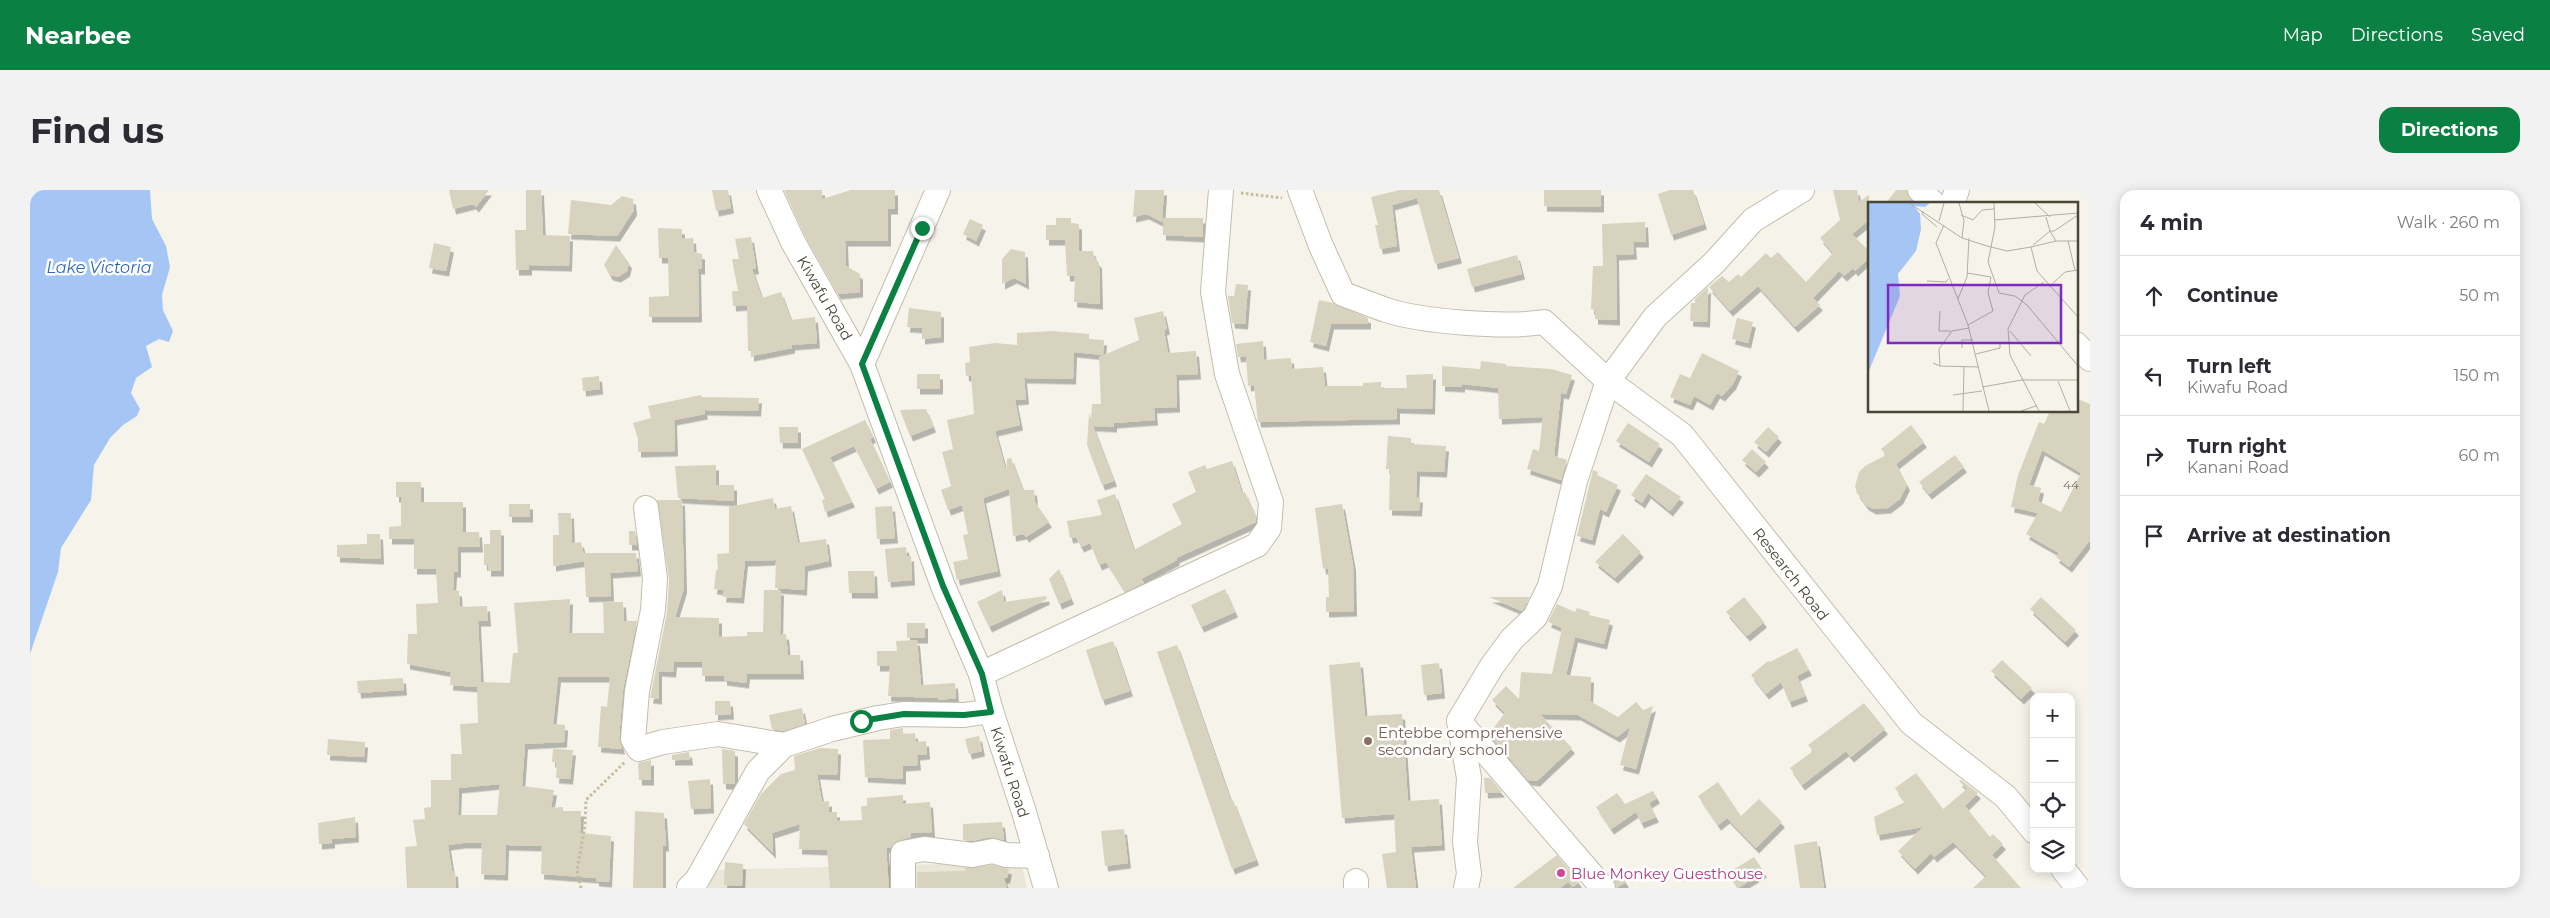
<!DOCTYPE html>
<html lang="en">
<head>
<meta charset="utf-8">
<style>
	:root { --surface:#fff; --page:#f2f2f3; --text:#2b2b33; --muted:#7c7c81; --line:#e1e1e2; --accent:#0b8043 }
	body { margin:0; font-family:Montserrat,sans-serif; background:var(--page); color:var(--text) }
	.controls { position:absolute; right:15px; bottom:15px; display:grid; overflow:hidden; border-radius:10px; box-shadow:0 2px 12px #0003 }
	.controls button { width:45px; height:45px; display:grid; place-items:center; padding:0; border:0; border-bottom:1px solid var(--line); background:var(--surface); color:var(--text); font:25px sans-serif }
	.stop { position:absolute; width:15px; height:15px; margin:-11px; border:4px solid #0b8043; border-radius:50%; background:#fff }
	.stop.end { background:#0b8043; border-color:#fff; box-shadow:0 1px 5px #0008 }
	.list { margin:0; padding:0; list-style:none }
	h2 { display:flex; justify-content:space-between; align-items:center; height:65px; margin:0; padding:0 20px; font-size:21px }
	h2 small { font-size:16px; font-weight:400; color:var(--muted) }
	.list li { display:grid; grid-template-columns:32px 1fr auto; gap:15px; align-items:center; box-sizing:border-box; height:80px; padding:0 20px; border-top:1px solid var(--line) }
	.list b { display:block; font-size:19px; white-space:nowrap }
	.list p { margin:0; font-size:16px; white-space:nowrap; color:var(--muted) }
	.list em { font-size:16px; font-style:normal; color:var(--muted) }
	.icon { flex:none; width:28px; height:28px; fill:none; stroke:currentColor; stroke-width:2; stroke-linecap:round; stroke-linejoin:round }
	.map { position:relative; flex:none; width:2060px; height:698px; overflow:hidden; border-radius:15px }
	header { display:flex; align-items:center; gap:30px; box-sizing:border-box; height:70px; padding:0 25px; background:var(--accent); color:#fff }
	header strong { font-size:24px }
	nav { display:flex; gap:28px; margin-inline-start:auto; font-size:18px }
	.intro { display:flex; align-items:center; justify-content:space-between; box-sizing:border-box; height:120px; padding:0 30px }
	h1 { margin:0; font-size:35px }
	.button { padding:12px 22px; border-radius:15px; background:var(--accent); color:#fff; font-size:18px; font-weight:700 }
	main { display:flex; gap:30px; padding:0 30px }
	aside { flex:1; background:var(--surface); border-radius:15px; box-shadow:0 2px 12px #0003 }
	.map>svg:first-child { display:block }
</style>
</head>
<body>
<header>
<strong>Nearbee</strong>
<nav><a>Map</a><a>Directions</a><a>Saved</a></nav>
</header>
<div class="intro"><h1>Find us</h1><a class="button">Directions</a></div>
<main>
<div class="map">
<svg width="2060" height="698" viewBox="0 0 2060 698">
	<defs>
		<filter id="shadow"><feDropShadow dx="3" dy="5.5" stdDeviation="0" flood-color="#0004"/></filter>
	</defs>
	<rect width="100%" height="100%" fill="#f6f4ea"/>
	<polygon fill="#eae7d8" points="991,672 997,698 679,698 679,680"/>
	<polygon fill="#a5c6f4" points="0,0 120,0 122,29 136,56 140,77 132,105 133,120 143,141 139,152 129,149 116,156 122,177 106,188 101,203 110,219 107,226 93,235 80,248 64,275 61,310 31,358 28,382 0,464"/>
	<g fill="#d8d3bf" fill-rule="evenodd" filter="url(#shadow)">
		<polygon points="419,0 459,0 446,17 443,14 423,19"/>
		<polygon points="496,0 511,0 513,45 540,46 539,76 499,75 499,80 486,80 485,40 496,40"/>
		<polygon points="682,0 698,0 701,18 686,21"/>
		<polygon points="754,0 792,0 792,9 821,0 865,0 865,19 858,19 858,51 815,51 816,76 830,84 830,102 808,104 775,46"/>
		<polygon points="1105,0 1134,0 1132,32 1116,24 1103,27"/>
		<polygon points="1370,0 1409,0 1429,68 1405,74 1387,8 1362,15 1367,56 1350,59 1345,35 1348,35 1341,7"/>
		<polygon points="1514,0 1571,0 1571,17 1514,16"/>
		<polygon points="1640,0 1663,0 1674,34 1641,45 1628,4"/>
		<polygon points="1803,0 1827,0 1829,12 1839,5 1839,30 1822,44 1839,61 1839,68 1825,81 1823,78 1814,86 1809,81 1783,108 1790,115 1765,137 1728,96 1700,121 1679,97 1692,86 1699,92 1708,84 1711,87 1736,63 1741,68 1748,62 1776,92 1803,63 1790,48 1810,30"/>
		<polygon points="1866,0 1877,0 1882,14 1855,14"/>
		<polygon points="592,6 603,9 604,20 587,46 538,44 541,10 581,15"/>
		<polygon points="1026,28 1041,28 1041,33 1049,34 1049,61 1063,61 1064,67 1069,73 1070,114 1044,112 1045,86 1037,86 1035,50 1016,50 1016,35 1026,35"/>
		<polygon points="1133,28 1173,28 1173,47 1133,45"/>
		<polygon points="940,29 953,35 946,51 933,44"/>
		<polygon points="1615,32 1616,52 1603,52 1604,64 1586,65 1587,130 1565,129 1565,120 1561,119 1563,76 1573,76 1572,34"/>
		<polygon points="628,38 652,39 652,49 663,48 664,62 672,64 672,79 668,79 669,127 619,127 619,107 639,106 638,68 629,68"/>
		<polygon points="721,47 726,79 722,79 732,108 751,102 761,130 785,127 787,153 762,155 762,158 721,166 721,161 718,161 717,115 703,116 702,101 708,101 702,69 709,69 705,49"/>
		<polygon points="404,53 421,57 416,81 399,78"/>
		<polygon points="586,55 599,73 597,81 588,87 580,85 574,75"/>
		<polygon points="981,59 995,62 996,94 984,88 972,94 972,69"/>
		<polygon points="1487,65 1492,84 1442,97 1437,79"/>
		<polygon points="1206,94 1218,95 1215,134 1202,133 1198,106 1204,106"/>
		<polygon points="1678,97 1677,132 1660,131 1661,113 1665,113 1665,109"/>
		<polygon points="1289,110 1303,113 1338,128 1338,134 1301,134 1296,156 1280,152"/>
		<polygon points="879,118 911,122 911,147 892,149 892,138 877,137"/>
		<polygon points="1133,121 1137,139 1134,140 1138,163 1166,161 1168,184 1146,185 1147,217 1124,218 1125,230 1084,233 1084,237 1063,236 1084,291 1072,295 1057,255 1059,223 1061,229 1062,214 1071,214 1069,167 1109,150 1104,128"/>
		<polygon points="1707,128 1723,132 1718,153 1702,149"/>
		<polygon points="1022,141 1059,144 1059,149 1074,150 1073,165 1044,162 1043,189 994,188 996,209 985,210 990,235 965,241 975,277 977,277 977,269 981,268 993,300 1004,300 1005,312 1019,332 996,347 994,344 983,346 979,299 953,308 968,381 927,390 923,372 938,369 933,345 938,344 932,315 918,320 911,300 921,296 912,262 923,259 917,230 944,224 941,186 936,186 935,173 940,172 939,157 965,153 987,155 987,143"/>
		<polygon points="1233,151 1234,170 1261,168 1262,179 1293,177 1295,196 1333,196 1333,193 1351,192 1351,198 1377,198 1376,185 1403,184 1402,219 1367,218 1367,229 1228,232 1224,195 1218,196 1216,166 1208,167 1206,154"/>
		<polygon points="1672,163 1709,181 1703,194 1692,206 1687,203 1680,215 1664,206 1660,215 1640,207 1650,184 1660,188"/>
		<polygon points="1451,171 1476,174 1476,176 1521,179 1542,185 1536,204 1531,203 1524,266 1537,270 1531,290 1497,279 1503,259 1509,261 1513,227 1469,229 1468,198 1432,194 1432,197 1412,196 1412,176 1450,179"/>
		<rect x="887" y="184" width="23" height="15"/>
		<polygon points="569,186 570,199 553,201 552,188"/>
		<polygon points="671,205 672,207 729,208 728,221 674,220 675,224 644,230 645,261 608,262 608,249 603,233 621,228 618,216"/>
		<path d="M2046 208 2060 214V350L2039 377 2026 367 2029 363 1996 344 2008 323 1981 317 1988 285 2009 232 2014 234 2020 221H2046ZM2012 260 2051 283 2031 322 2008 311 2011 298 1999 295Z"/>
		<polygon points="896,219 903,237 880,246 870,220"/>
		<polygon points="835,230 843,247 840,249 860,292 846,299 824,256 800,267 822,312 795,322 792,310 795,309 772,259"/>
		<polygon points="1598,233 1630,254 1619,272 1586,251"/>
		<polygon points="1881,235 1894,252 1866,274 1877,295 1870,309 1858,318 1843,319 1836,315 1827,303 1825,296 1829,282 1835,276 1856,265 1851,259"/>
		<polygon points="749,237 768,237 768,253 750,253"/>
		<polygon points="1738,237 1749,247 1736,262 1724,252"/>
		<polygon points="1358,246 1381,248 1381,254 1416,256 1414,282 1387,281 1386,307 1390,307 1389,321 1359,320 1360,279 1356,279"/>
		<polygon points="1722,259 1736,272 1726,282 1712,270"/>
		<polygon points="1925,265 1934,277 1899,304 1889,292"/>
		<polygon points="1202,271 1212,303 1215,302 1226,327 1226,332 1146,368 1147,370 1111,389 1114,393 1095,402 1076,372 1069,375 1060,353 1051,357 1046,347 1040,348 1037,331 1072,325 1067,310 1085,304 1104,360 1152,334 1142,314 1166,302 1158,282 1175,275 1177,279"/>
		<polygon points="686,275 686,295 704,295 704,311 648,308 645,276"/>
		<polygon points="1563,280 1568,282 1567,285 1588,295 1576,322 1570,319 1562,350 1547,346"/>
		<polygon points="1616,284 1651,307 1640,321 1618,303 1612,313 1601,305"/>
		<path d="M366 292H391V312H433V342H449L450 357H428V382H424L423 400 429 401 430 417 457 416 458 431H448L451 492 480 493 483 463H488L484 413 540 409 539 443H574L573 412H593L594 431H607L593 500 589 548 592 559 568 557 571 516 577 517 580 487H528L523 534 535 535 534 552 495 554 492 596 524 600 521 618 533 617V621H551L550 643 581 646 579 692 566 691V688L511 684 512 656 476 655 475 685 451 684 452 653H433L418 655 422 681H425L426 698H377L375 657 387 656 383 630 395 629 394 618 401 617V590H421V564H432L430 534 448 533 447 497 420 495 421 482 377 474 378 444H387L386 414 408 413 406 379H384V349H359V337L371 336V307H366ZM470 594 467 625H428L429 598Z"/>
		<polygon points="743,308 745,319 761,316 768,353 796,349 799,371 775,376 774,400 745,398 746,370 715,371 711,408 693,407 694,400 684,399 686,380 688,380 687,364 699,363 699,317"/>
		<polygon points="627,310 652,310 654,398 645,427 689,428 689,447 717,446 717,442 733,442 734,400 751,400 750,445 756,444 758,465 770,465 771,484 717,484 716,493 694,490 694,486 672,486 672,472 644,472 643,482 629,481 629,509 620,508 637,423 639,389"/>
		<rect x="479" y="314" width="21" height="13"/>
		<polygon points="1312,314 1323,375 1324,421 1296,422 1296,407 1299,407 1298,378 1293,379 1285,318"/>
		<polygon points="862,316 865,348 847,349 845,317"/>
		<polygon points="528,323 541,323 542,353 551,352 555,371 523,376 523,345 529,345"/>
		<polygon points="460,340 471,340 471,381 458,381 458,375 454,375 454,354 460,354"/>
		<polygon points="599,341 605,341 607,355 599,355"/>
		<polygon points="337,344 350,344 351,369 307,367 307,355 337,354"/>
		<polygon points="1593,344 1611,362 1585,388 1565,372"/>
		<polygon points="876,357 877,366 881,366 882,390 858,392 855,359"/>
		<polygon points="554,363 606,363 608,381 580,383 581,406 556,407"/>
		<polygon points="1029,379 1041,409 1029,414 1019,389"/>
		<polygon points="818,381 844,381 845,403 819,403"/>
		<polygon points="1195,399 1205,422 1171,437 1161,415"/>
		<polygon points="972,400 974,412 1016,406 1017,409 959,437 947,412"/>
		<polygon points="1459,407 1500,407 1492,421"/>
		<polygon points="1714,407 1734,432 1717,446 1696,422"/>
		<polygon points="2011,407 2046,440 2035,452 2000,419"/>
		<polygon points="1527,414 1545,422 1547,418 1560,422 1559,425 1580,430 1574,454 1545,447 1536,485 1561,487 1560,511 1588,527 1606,512 1613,520 1623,516 1606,579 1590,575 1600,537 1587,547 1548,525 1510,524 1542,558 1507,591 1498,590 1459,544 1475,523 1462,510 1476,496 1489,509 1491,482 1522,484 1532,438 1518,432"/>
		<rect x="877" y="433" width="18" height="15"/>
		<polygon points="887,450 891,495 925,493 926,508 909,510 908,508 858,506 860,476 847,476 847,461 867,461 866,451"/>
		<polygon points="1083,451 1100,501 1072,510 1056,460"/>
		<polygon points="1147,455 1201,611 1203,610 1226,670 1202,679 1127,462"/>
		<polygon points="1767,458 1779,480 1767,486 1775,506 1759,512 1751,492 1736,504 1721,485 1738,471 1740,472"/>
		<polygon points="1972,470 2002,498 1991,509 1961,481"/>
		<polygon points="1330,472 1335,526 1372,524 1378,611 1409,609 1412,655 1381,657 1386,698 1357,698 1352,664 1366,662 1364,624 1312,628 1299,475"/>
		<polygon points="1409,473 1412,503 1394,505 1391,475"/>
		<polygon points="373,488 374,500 328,503 327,491"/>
		<polygon points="685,511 700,511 701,524 685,525"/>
		<polygon points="1834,513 1855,539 1821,567 1816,561 1772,595 1760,578 1783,561 1778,555"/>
		<polygon points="772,518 775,534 753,541 742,539 739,525"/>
		<polygon points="873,538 873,544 885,543 886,552 896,551 897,564 887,565 888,575 873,576 873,589 835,587 833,550 860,549 860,540"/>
		<polygon points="949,546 952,561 939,564 935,549"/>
		<polygon points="298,549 335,552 334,567 297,565"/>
		<polygon points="790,558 808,559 807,585 787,584 792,612 799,611 799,622 807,622 807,631 832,630 831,616 837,616 837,608 873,605 873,614 900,612 902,642 881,643 881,647 870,650 860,658 856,658 859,698 800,698 797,660 769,659 770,634 742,643 743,663 714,634 731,604 751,584 765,580 764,566"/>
		<polygon points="523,559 543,560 540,589 526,588 527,572 522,572"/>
		<polygon points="692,559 705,561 705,594 693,594"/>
		<polygon points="659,562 660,570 642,570 642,565"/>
		<polygon points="621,570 621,590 609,590 608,573"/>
		<polygon points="1886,583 1913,619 1937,599 1929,591 1931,590 1948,603 1935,616 1960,647 1963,644 1973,654 1962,665 1991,698 1943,698 1956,686 1923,652 1904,667 1901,663 1885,679 1868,661 1893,637 1847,645 1844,627 1875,612 1865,598"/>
		<polygon points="1454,588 1460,588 1472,602 1455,603"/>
		<polygon points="680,589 681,618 661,619 658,591"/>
		<polygon points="1688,592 1711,626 1729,609 1752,632 1726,658 1697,628 1688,635 1668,606"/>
		<polygon points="1623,601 1627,608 1619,613 1626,627 1611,633 1606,622 1581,639 1566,617 1587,603 1595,614"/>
		<polygon points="605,621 634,623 636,656 633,656 633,698 603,698"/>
		<polygon points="325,627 326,647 302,649 302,653 289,654 288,633"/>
		<polygon points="972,632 974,650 961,647 942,651 933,650 933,634"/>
		<polygon points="1094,639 1098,673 1075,676 1071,641"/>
		<polygon points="1787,651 1794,698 1770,698 1764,655"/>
		<polygon points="1527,665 1549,692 1543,697 1538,692 1530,698 1483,698"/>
		<polygon points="1724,667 1734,682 1708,698 1698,683"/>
		<polygon points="695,672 713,674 712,696 694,695"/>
		<polygon points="962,675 979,679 977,688 974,688 977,698 887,698 887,682 935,681 935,678"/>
		<polygon points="1588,681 1596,692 1586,698 1581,686"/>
	</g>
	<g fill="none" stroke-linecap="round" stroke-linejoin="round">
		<g stroke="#c2beac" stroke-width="26">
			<g id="minor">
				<polyline points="739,0 763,52 832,174 913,396 951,484 961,521 994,622 1016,698"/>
				<path d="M1270 0 1291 56 1313 104C1327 109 1342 115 1356 120 1393 132 1476 138 1514 132L1578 191 1652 245 1881 533 1976 607 2004 641"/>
				<polyline points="1890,0 1904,14"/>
				<polyline points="1922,14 1927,0"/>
				<polyline points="2046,154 2060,169"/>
				<polyline points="832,174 908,0"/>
				<polyline points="616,318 625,388 623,420 607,501 603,549 609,559 633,552 688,544 754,555"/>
				<polyline points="951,484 1227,355 1239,338 1241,312 1197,184 1183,102 1191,0"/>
				<polyline points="1429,531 1573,698"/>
				<polyline points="2033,679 2048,698"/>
				<polyline points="1326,691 1326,698"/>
				<polyline points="659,698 667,690 728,581 754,555 802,539 848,528 873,524 934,525 961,521"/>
				<polyline points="873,698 873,663 894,659 942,665 963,661 976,665 1007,666"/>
				<polyline points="1436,698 1439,684 1435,652 1439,588 1429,531 1462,476 1482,449 1505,427 1520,396 1545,291 1578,191 1625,127 1684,73 1723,30 1772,0"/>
			</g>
		</g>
		<g stroke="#c4bd9d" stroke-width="3" stroke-dasharray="2.5 2.5" stroke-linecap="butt">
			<polyline points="1211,3 1252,8"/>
			<polyline points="551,698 547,680 555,636 556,610 595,572"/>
		</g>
		<use href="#minor" stroke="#fff" stroke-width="24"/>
	</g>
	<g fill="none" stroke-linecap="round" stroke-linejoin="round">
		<polyline stroke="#0b8043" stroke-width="6" points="831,531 874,524 934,525 961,522 952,484 913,396 832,174 892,38"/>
	</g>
	<circle fill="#8d6e63" stroke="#fff" stroke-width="2" cx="1338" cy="551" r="5"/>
	<circle fill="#d1479c" stroke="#fff" stroke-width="2" cx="1531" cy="683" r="5"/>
	<g text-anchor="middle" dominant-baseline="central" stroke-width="5" stroke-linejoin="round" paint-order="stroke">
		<g font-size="12" fill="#6e695a">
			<text x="2041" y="294">44</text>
		</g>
		<g font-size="15" fill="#4a4638" stroke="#fff">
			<text transform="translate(795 108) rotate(60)">Kiwafu Road</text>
			<text transform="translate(1761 384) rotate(52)">Research Road</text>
			<text transform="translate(980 582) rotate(72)">Kiwafu Road</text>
		</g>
		<g font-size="15" fill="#785e54" stroke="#fff" text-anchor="start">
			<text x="1348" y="542">Entebbe comprehensive<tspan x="1348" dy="17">secondary school</tspan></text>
		</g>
		<g font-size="15" fill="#b23c85" stroke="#fff" text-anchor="start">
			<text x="1541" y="683">Blue Monkey Guesthouse</text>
		</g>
		<g font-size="16" font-style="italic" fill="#2a66bd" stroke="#fff">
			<text x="69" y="77">Lake Victoria</text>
		</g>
	</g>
	<g transform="translate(1838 12)">
		<rect width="210" height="210" fill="#f6f4ea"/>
		<path d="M0 1H62L57 5 46 4 52 12 53 27 48 49 30 72 32 94 0 171Z" fill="#a5c6f4"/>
		<path fill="none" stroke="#a5c6f4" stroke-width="2.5" d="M0 23 29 1M0 33 23 22M0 34 26 22M0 36 52 12"/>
		<path fill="none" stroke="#b1aea3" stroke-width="1" d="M41 1 94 36 119 44 139 49 163 45 169 69 210 115M91 1 96 19 94 36M126 1 127 25 120 60 131 91 147 94 159 103 210 164M167 1 182 15M55 9 54 12 69 25M93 13 105 18 114 8 126 7M178 15 182 29H186L210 13M126 18 210 11M71 19 76 1M76 23 68 41 100 123 121 209M200 39 207 68M165 43 182 29 188 39M163 45 188 39H210M99 71 123 75 120 91 125 109 100 123M59 79 78 80 80 77M181 85 197 70 210 68M90 97 99 75 101 36M72 109 71 129H83M142 129 163 154M94 146V138H105M108 152 132 146V141M65 161 72 164 71 147 84 129 101 126M72 164 111 165M190 179 202 209M114 185 154 178H210M85 193 114 189M95 209 96 165M153 209 168 204M171 209 142 153 140 127 157 93 176 80"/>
		<path fill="#7b2cbf" fill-opacity="0.15" stroke="#7b2cbf" stroke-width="2.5" d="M20 83H193V141H20Z"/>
		<rect width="210" height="210" fill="none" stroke="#4a4638" stroke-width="2.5"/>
	</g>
</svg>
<div class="controls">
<button>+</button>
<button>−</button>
<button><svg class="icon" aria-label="locate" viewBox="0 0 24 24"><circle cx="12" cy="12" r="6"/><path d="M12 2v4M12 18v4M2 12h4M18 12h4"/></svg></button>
<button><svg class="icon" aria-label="layers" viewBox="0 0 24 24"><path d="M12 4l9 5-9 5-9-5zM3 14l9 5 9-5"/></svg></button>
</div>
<div class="stop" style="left:831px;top:531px"></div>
<div class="stop end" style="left:892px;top:38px"></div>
</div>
<aside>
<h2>4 min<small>Walk · 260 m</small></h2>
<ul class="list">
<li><svg class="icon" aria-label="ahead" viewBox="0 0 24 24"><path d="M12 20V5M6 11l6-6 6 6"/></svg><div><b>Continue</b></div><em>50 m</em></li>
<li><svg class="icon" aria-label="left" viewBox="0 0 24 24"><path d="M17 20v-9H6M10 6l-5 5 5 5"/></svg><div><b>Turn left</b><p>Kiwafu Road</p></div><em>150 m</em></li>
<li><svg class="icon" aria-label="right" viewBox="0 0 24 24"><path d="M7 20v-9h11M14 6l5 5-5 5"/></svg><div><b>Turn right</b><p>Kanani Road</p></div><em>60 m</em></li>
<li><svg class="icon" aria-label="arrive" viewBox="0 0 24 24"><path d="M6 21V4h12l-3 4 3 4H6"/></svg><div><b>Arrive at destination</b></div></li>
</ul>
</aside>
</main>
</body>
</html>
